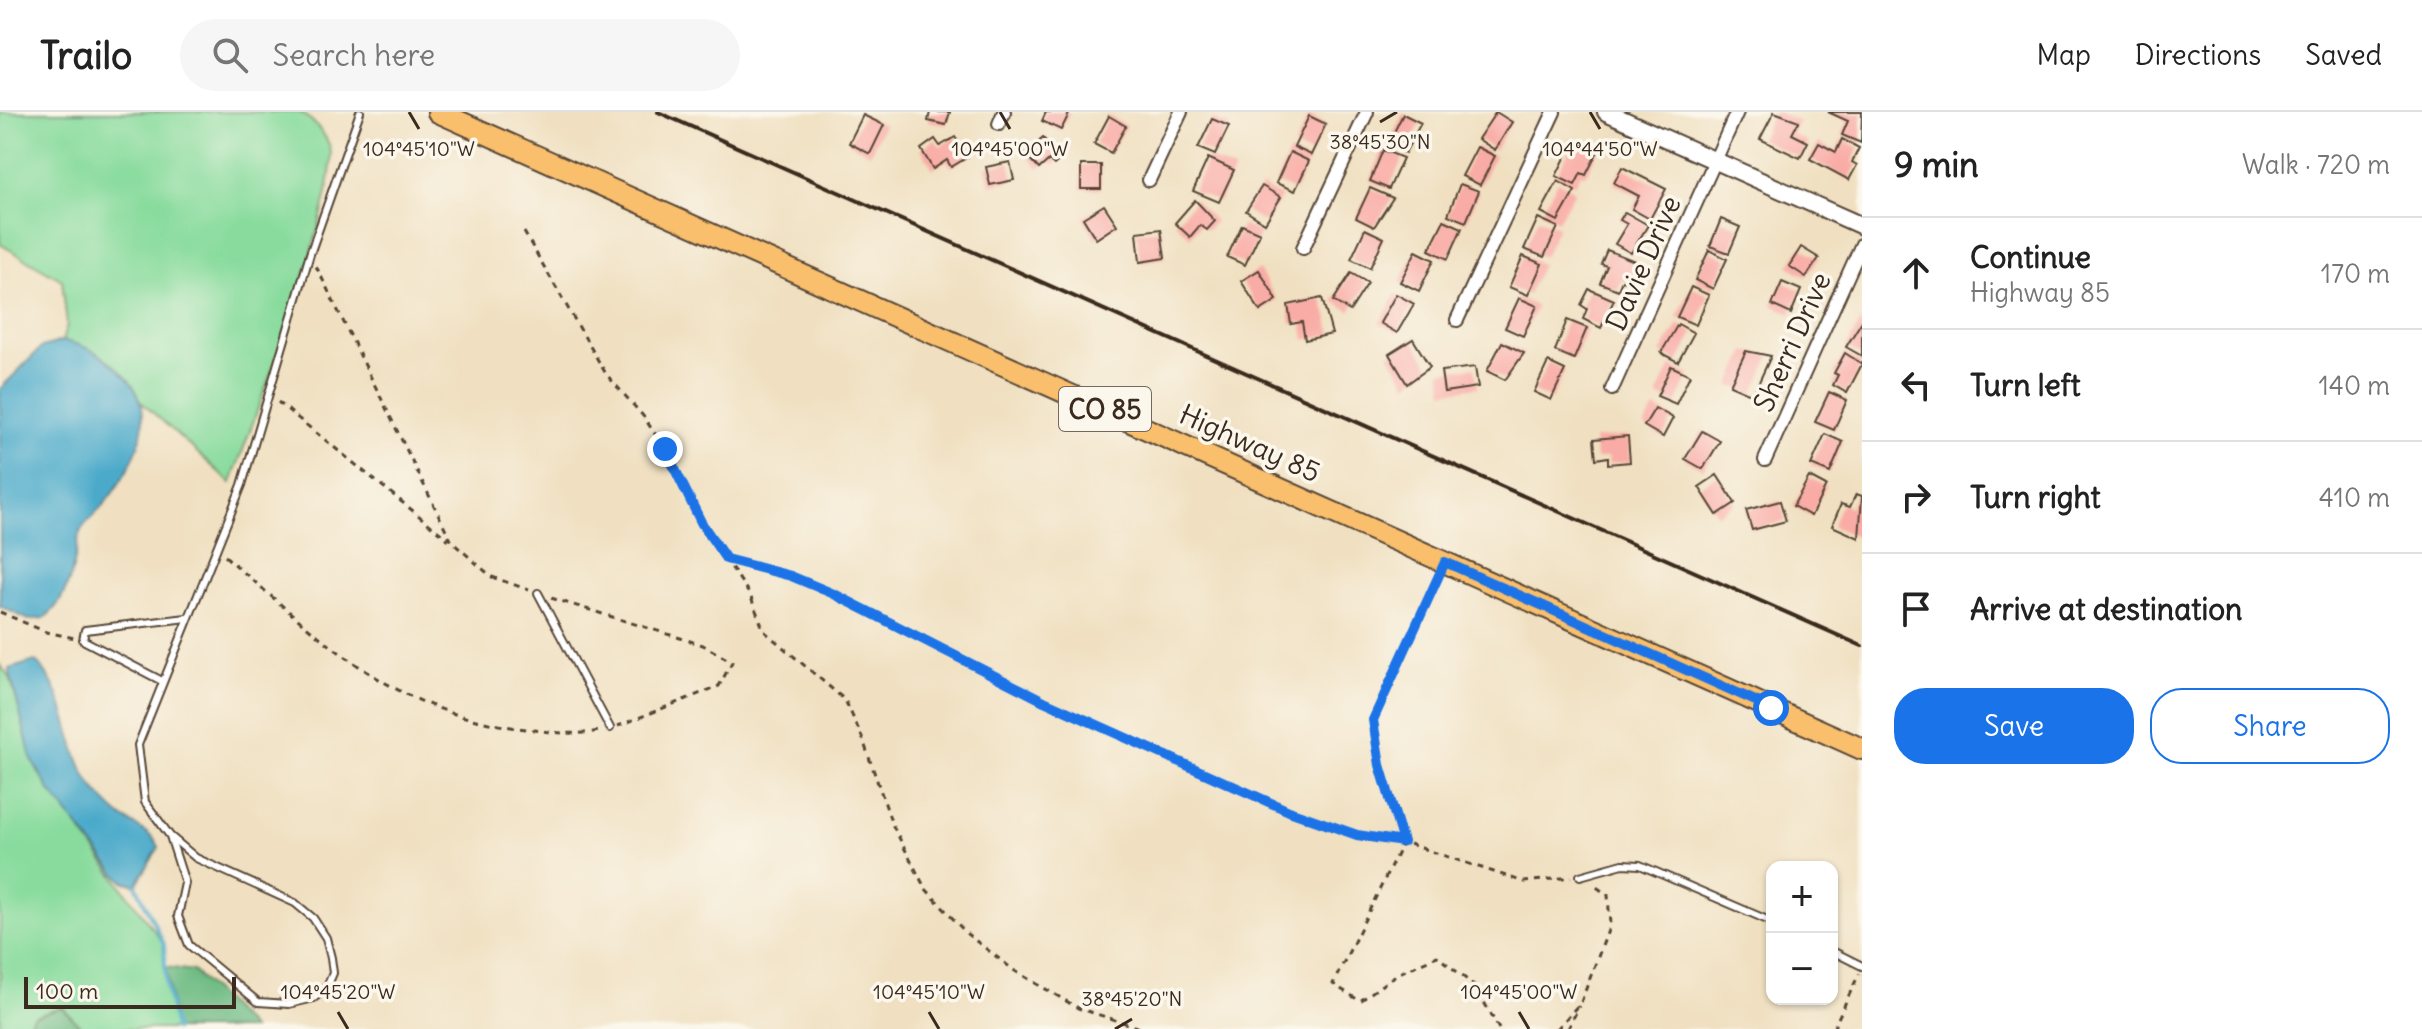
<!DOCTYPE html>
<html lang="en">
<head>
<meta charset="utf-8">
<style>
	:root { --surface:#fff; --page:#f6f6f6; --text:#222; --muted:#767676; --line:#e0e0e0; --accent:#1a73e8 }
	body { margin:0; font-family:Delius,sans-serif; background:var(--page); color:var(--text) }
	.controls { position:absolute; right:24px; bottom:24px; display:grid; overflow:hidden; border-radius:16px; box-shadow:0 2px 6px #0004 }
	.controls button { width:72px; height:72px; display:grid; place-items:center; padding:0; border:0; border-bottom:2px solid var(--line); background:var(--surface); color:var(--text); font:40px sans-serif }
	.scale { position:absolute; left:24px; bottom:20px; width:212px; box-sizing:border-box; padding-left:8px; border:4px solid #3b2a1e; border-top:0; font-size:22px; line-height:28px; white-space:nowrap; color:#3b2a1e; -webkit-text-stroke:6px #fbf7ec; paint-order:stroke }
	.stop { position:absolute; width:24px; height:24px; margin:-18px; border:6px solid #1a73e8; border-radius:50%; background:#fff }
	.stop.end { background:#1a73e8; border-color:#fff; box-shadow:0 2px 8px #0008 }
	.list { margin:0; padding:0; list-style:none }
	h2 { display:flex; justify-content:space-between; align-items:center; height:104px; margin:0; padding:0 32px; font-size:34px }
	h2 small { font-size:26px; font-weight:400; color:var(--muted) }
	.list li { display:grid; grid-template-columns:52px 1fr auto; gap:24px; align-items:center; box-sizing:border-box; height:112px; padding:0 32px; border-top:2px solid var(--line) }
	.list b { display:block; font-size:30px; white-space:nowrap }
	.list p { margin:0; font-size:26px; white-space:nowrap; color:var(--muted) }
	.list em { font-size:26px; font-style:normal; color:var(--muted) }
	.actions { display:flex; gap:16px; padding:24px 32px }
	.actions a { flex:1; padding:18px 0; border:2px solid var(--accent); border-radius:32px; text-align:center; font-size:28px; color:var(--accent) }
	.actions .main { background:var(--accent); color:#fff }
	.icon { flex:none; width:44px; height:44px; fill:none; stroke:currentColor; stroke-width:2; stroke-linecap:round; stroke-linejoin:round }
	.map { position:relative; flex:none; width:1862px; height:917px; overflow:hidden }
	header { display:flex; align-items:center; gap:48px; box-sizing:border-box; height:112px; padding:0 40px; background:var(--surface); border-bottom:2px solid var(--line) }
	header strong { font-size:38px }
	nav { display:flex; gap:44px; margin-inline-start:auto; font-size:28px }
	.search { width:560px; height:72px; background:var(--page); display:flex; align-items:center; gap:20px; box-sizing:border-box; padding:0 28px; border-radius:44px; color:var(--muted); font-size:30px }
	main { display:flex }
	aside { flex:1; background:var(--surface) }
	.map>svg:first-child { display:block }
</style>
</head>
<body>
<header>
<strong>Trailo</strong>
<div class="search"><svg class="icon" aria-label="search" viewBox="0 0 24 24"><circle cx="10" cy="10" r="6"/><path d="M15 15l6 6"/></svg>Search here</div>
<nav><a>Map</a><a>Directions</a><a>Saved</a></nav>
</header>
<main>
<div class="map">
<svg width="1862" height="917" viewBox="0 0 1862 917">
	<rect width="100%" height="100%" fill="#fbf7ec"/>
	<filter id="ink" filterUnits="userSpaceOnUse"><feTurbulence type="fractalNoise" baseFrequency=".0125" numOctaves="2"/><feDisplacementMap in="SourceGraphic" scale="16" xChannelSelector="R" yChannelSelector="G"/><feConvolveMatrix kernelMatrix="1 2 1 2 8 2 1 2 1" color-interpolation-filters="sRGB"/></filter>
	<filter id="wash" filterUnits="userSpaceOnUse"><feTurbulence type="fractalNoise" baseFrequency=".006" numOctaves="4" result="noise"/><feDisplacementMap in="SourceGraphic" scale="32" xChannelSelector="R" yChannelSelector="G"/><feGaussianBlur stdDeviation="1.8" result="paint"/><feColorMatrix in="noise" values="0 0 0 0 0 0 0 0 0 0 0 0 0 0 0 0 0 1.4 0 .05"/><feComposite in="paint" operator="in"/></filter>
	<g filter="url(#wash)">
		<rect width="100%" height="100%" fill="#f0e0c1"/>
		<g fill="#88db9d" stroke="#62825e" stroke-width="2">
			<path d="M0 0H299C310 5 327 23 330 36 342 83 251 313 231 371L139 288C129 265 87 233 62 229L67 213 62 168 0 132Z"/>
			<polygon points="0,553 10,566 38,660 164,832 166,872 175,917 83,917 62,895 33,904 27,917 0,917"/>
		</g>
		<g fill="#6ebb84" stroke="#547251" stroke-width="2">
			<polygon points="166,855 193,859 252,917 175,917"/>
			<polygon points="62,895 83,917 27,917 33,904"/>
		</g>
		<g fill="#4caaca" stroke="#446a74" stroke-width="2">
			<path d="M62 229C89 233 107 245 125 264 165 305 130 360 102 395 95 403 86 409 81 418 77 426 78 434 76 442 72 464 63 493 44 506L29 508 0 494V277L42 235Z"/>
			<path d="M35 549C70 581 66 636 91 672 99 683 111 696 121 704 134 714 152 720 159 735L136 773 123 769 115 761 50 679 31 646 9 557Z"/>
		</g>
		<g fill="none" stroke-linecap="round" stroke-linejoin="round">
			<polyline stroke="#4caaca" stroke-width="4" points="136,773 164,832 166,872 175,917"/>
		</g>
		<g id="blocks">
			<g fill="#f9aba5">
				<polygon points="930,0 950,0 946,13 928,9"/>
				<polygon points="1046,0 1070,0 1061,18 1042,9"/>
				<polygon points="1496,0 1512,10 1495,38 1478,27"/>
				<polygon points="1774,0 1799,9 1792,22 1808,30 1800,46 1760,27"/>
				<polygon points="1828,0 1862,0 1861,31 1842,23 1848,9"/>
				<polygon points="1403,2 1421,11 1405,41 1388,32"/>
				<polygon points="863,3 884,13 870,42 849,31"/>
				<polygon points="1109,4 1126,14 1111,41 1094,32"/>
				<polygon points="1309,4 1326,12 1311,43 1294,35"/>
				<polygon points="1212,7 1229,14 1215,43 1198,36"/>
				<polygon points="955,25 968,45 951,55 947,48 933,57 921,37 935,27 940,34"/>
				<polygon points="1043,26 1061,47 1054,53 1049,48 1039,57 1025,42"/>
				<polygon points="1842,27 1859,36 1852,50 1857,53 1849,68 1810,47 1819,31 1836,40"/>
				<polygon points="1574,28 1598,39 1586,63 1581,61 1575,73 1556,64"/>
				<polygon points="1477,35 1495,44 1480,73 1462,64"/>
				<polygon points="1383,38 1403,46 1389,77 1370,69"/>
				<polygon points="1290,40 1309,49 1295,79 1276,71"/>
				<polygon points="1208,46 1234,58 1219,90 1193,79"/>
				<polygon points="1010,50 1014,68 990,73 986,55"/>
				<rect x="1081" y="53" width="20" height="24"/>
				<polygon points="1622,55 1666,77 1650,107 1632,97 1639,84 1614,71"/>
				<polygon points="1558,69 1575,79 1558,109 1541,100"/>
				<polygon points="1460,72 1479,79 1466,110 1448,103"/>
				<polygon points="1262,74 1281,85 1265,111 1246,99"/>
				<polygon points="1370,76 1393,86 1374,115 1356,106"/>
				<polygon points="1195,88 1215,109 1207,118 1200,113 1190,125 1175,111"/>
				<polygon points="1104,93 1117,113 1096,127 1083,106"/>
				<polygon points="1625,100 1648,113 1631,141 1615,132 1627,112 1620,108"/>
				<polygon points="1538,106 1558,115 1544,145 1524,137"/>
				<polygon points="1721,107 1740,115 1729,141 1710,134"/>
				<polygon points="1444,108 1462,116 1448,147 1429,138"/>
				<polygon points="1242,113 1260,121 1245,153 1227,145"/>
				<polygon points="1161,117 1165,146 1140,150 1137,120"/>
				<polygon points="1365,117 1384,126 1370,156 1351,147"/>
				<polygon points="1801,135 1819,146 1806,165 1789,154"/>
				<polygon points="1607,138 1635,149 1627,170 1622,168 1618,178 1600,171 1607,154 1601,152"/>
				<polygon points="1709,138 1727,147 1713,177 1695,168"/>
				<polygon points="1416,139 1434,148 1419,179 1400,170"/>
				<polygon points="1523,144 1542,152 1528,183 1509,175"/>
				<polygon points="1259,158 1277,188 1260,199 1241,169"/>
				<polygon points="1351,161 1368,171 1350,199 1333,189"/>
				<polygon points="1782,170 1801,178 1791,202 1772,193"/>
				<polygon points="1691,175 1709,183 1696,213 1677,205"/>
				<polygon points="1589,177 1614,188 1601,216 1583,207 1587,197 1581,193"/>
				<polygon points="1396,182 1414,192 1397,221 1380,211"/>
				<polygon points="1322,186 1332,222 1305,228 1302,210 1291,212 1288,193"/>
				<polygon points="1519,186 1537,194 1523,224 1505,216"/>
				<polygon points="1567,208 1587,216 1574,247 1555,239"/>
				<polygon points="1862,209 1862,244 1846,235"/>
				<polygon points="1678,212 1694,221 1678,250 1661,241"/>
				<polygon points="1413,227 1430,255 1407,272 1389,242"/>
				<polygon points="1502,230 1524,241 1505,268 1487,259"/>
				<polygon points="1746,239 1771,244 1753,283 1730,273"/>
				<polygon points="1845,241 1862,252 1847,281 1833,273 1838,263 1834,261"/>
				<polygon points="1548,250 1565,258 1551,288 1534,280"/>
				<polygon points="1671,254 1690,263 1676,292 1657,284"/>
				<polygon points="1475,255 1478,275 1444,280 1441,259"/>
				<polygon points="1829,280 1847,288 1834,318 1815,310"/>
				<polygon points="1655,296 1673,306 1663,325 1644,314"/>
				<polygon points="1702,319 1720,329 1703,357 1685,347"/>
				<polygon points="1825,322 1843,330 1830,361 1811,353"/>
				<polygon points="1628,324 1630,350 1608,352 1608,345 1596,347 1594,327"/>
				<polygon points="1717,363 1735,391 1717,403 1699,375"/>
				<polygon points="1809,365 1826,374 1811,404 1793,394"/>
				<polygon points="1856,382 1862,384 1859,426 1832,414 1841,392 1850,395"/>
				<polygon points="1780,389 1786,409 1752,418 1746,398"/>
			</g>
		</g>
	</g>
	<g filter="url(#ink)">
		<use href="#blocks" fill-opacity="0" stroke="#564536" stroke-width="2"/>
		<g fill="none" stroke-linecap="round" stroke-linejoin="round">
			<g stroke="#564536" stroke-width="10">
				<g id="service">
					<polyline points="538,481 610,616"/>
					<polyline points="162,569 83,528 85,518 187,506"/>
					<polyline points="170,724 185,771 178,804 189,833 258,890 289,892 314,886 327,875 333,861 331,846 326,826 313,806 295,791 196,746 170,724 145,690 138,633 242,373 310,142 360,0"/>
					<polyline points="1580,764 1623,752 1640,753 1772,810"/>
					<polyline points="1832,839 1862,854"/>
				</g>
			</g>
			<g stroke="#564536" stroke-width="16">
				<g id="minor">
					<polyline points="999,12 1004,0"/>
					<polyline points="1149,68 1181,0"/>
					<polyline points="1303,136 1367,0"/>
					<polyline points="1457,208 1554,0"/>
					<polyline points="1612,277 1737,0"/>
					<polyline points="1765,348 1862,132"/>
				</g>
			</g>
			<g stroke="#564536" stroke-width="20">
				<polyline id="tertiary" points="1606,0 1862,114"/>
			</g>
			<g stroke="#564536" stroke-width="24">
				<polyline id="primary" points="438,0 1862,637"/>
			</g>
			<g stroke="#564536" stroke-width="3" stroke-dasharray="6 6" stroke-linecap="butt">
				<polyline points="524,120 606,262 643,304 665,337 702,412 750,483 764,519 845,588 862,625 892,712 925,776 967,822 1015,859 1078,896 1143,917"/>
				<polyline points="316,154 452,430 492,465 529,478"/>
				<polyline points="278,290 449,428"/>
				<path d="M225 444C322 527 392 602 526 617 551 620 574 624 599 619"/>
				<polyline points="726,447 791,464 834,482 1044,589 1289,699 1357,723 1403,730 1380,653 1373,608 1438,464"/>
				<polyline points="551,486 703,533 732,550 719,574 618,614"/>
				<polyline points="0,500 46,520 75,526"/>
				<polyline points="1499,917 1475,874 1437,844 1397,862 1360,889 1333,872 1403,730 1524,770 1571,765"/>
				<polyline points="1557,917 1581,890 1610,813 1608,783 1592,772"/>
				<polyline points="1568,917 1579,894"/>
				<polyline points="1833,917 1859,862"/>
			</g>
			<use href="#service" stroke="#fff" stroke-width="6"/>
			<use href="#minor" stroke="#fff" stroke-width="12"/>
			<use href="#tertiary" stroke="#fff" stroke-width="16"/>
			<use href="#primary" stroke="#f9bf6d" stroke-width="20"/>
			<polyline stroke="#3b2a1e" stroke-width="4" points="658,0 1862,534"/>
		</g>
	</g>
	<g fill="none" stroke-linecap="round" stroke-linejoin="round" filter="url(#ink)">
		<polyline stroke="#1a73e8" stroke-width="10" points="665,337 702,412 726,447 791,464 834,482 1044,589 1289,699 1357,723 1403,730 1380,653 1373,608 1445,450 1771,596"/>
	</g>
	<path fill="none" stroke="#3b2a1e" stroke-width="3" d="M409 0 419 17M1000 0 1010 17M1590 0 1600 17M1380 10 1397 0M338 900 348 917M929 900 939 917M1519 900 1529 917M1115 917 1132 907"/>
	<g text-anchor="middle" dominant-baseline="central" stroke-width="7" stroke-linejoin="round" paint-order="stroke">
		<rect fill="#fbf7ec" stroke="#75685c" stroke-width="2" x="1059" y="275" width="92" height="44" rx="6"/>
		<g font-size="26" font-weight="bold" fill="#3b2a1e">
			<text x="1105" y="297">CO 85</text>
		</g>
		<g font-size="28" fill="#3b2a1e" stroke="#fbf7ec">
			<text transform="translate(1643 151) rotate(-66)">Davie Drive</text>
			<text transform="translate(1792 230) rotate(-66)">Sherri Drive</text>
			<text transform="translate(1250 331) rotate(24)">Highway 85</text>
		</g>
	</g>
	<g font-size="20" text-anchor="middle" fill="#3b2a1e" stroke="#fbf7ec" stroke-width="7" stroke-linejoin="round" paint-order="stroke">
		<text x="1380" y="37">38°45'30"N</text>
		<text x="1600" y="44">104°44'50"W</text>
		<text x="419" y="44">104°45'10"W</text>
		<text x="1010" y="44">104°45'00"W</text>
		<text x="338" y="887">104°45'20"W</text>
		<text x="929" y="887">104°45'10"W</text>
		<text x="1519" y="887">104°45'00"W</text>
		<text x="1132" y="894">38°45'20"N</text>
	</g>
</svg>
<div class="controls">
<button>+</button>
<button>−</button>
</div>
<div class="scale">100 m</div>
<div class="stop" style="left:1771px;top:596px"></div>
<div class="stop end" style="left:665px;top:337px"></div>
</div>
<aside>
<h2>9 min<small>Walk · 720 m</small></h2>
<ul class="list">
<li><svg class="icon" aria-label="ahead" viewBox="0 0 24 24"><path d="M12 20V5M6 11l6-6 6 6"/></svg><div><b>Continue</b><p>Highway 85</p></div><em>170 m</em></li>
<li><svg class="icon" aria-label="left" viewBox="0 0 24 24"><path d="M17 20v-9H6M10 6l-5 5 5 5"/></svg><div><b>Turn left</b></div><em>140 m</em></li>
<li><svg class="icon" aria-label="right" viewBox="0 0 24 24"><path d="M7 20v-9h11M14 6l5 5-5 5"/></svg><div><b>Turn right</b></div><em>410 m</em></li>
<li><svg class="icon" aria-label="arrive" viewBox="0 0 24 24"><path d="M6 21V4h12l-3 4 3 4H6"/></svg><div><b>Arrive at destination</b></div></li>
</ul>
<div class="actions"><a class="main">Save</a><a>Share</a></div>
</aside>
</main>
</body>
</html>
